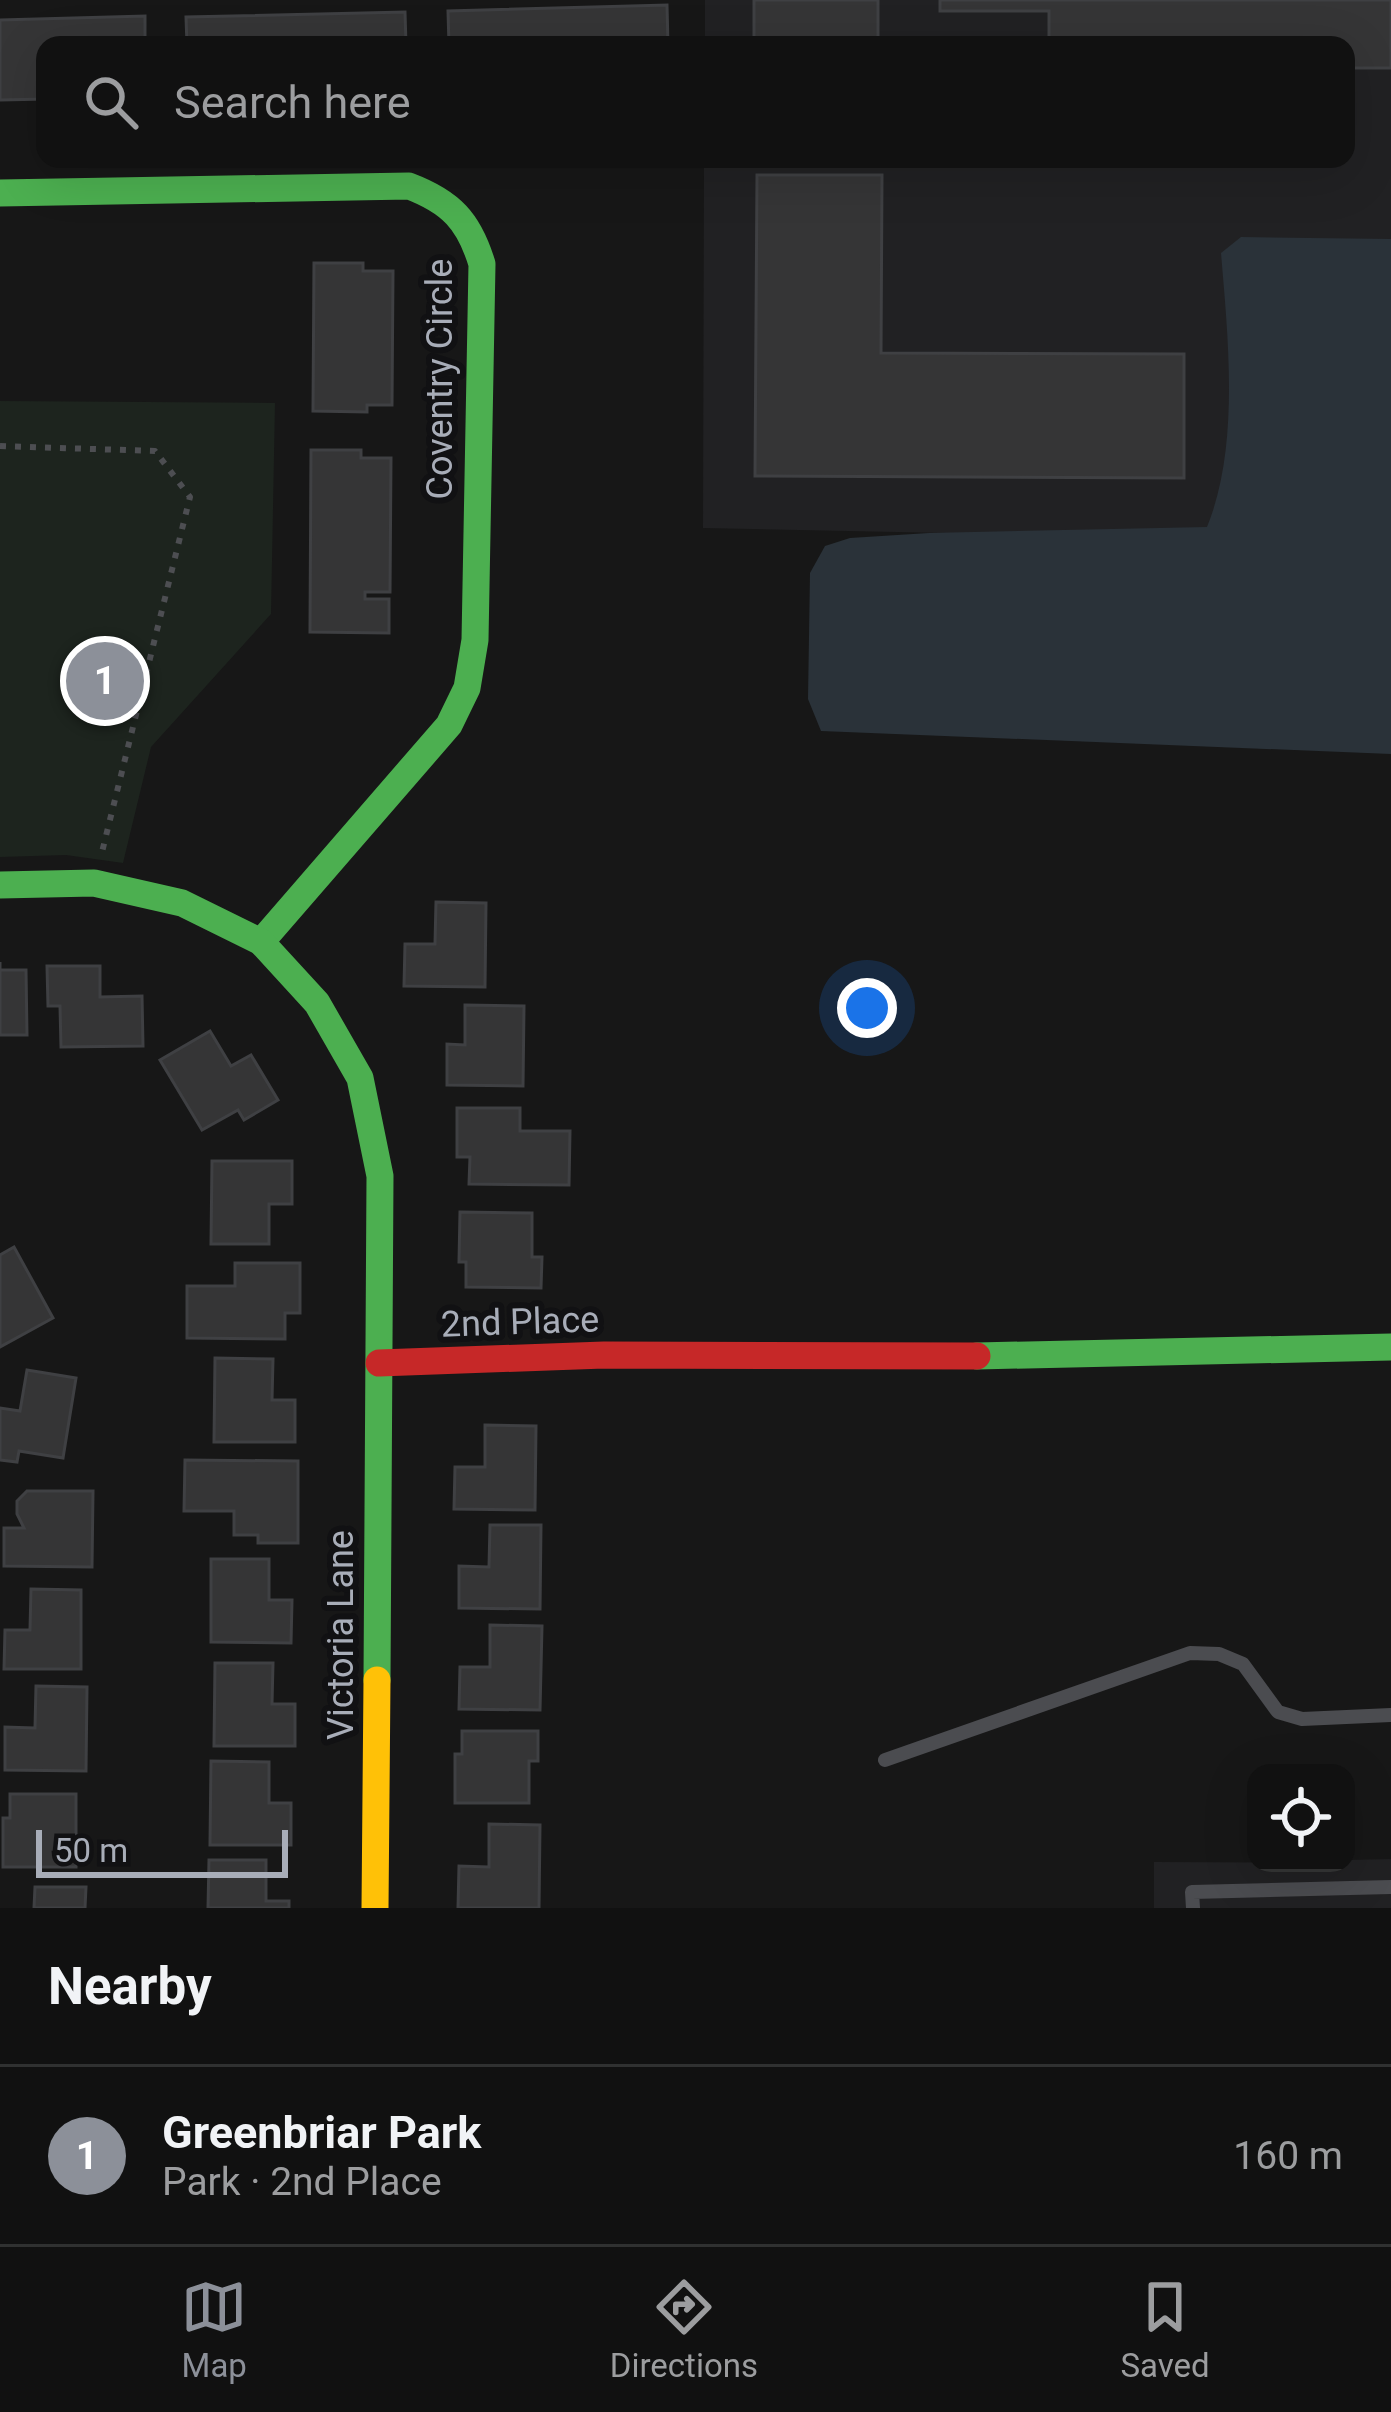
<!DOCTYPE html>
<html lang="en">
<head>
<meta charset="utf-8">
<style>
	:root { --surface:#111; --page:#1a1a1a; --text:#f1f3f6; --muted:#9c9d9f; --line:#303131; --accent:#8c9099 }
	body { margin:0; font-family:Roboto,sans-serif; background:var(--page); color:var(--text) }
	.controls { position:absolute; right:36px; bottom:36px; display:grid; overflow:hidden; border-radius:24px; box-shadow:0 12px 48px #0002 }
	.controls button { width:108px; height:108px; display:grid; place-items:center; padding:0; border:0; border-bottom:3px solid var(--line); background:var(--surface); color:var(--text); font:60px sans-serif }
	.scale { position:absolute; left:36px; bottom:30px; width:252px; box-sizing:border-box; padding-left:12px; border:6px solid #a8adb8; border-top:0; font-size:33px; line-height:42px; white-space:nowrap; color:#a8adb8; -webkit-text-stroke:9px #111113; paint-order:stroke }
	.you { position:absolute; left:867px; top:1008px; width:42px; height:42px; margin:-30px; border:9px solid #fff; border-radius:50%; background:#1a73e8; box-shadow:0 0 0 18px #1a73e833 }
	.badge { display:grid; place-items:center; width:78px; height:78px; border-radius:50%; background:var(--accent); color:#fff; font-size:39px; font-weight:700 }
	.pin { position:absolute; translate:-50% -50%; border:6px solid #fff; box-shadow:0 3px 12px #0006 }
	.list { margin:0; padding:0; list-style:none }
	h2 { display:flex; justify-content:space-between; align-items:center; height:156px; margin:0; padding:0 48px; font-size:51px }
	h2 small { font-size:39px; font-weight:400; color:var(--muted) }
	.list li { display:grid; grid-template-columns:78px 1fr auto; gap:36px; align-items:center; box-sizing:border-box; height:180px; padding:0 48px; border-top:3px solid var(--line) }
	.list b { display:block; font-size:45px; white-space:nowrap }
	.list p { margin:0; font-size:39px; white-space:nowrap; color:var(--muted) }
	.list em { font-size:39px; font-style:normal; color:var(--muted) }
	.icon { flex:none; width:66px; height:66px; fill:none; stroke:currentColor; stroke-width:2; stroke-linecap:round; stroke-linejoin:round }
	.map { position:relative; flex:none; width:1391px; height:1908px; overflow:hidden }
	.search { position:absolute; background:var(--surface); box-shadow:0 12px 48px #0002; left:36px; right:36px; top:36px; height:132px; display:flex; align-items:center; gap:30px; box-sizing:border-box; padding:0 42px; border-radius:24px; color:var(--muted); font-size:45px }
	.sheet { height:336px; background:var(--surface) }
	nav { display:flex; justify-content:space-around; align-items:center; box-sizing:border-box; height:168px; border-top:3px solid var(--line); background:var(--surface); font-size:33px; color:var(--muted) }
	nav a { display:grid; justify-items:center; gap:6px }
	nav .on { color:var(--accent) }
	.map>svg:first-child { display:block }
</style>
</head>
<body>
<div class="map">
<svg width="1391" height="1908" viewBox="0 0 1391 1908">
	<rect width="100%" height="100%" fill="#171717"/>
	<g fill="#212123">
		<polygon points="705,0 1391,0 1391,275 1279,540 703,528 704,159 1346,159 1346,45 705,45"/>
		<polygon points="1391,1859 1391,1908 1154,1908 1154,1862 1346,1863 1346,1860"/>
	</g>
	<polygon fill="#1d241e" points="0,401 275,403 271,614 151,747 123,863 66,855 0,857"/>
	<path fill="#2a3239" d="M1241 237 1391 239V754L821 731 808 699 810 573 825 546 850 538 929 533 1207 527C1240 446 1228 338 1221 253Z"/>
	<g fill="#353536" stroke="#3f4043" stroke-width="3">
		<rect x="754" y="0" width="124" height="45"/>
		<polygon points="940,0 1391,0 1391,68 1346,68 1346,45 1049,45 1049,11 940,11"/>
		<polygon points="667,5 668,45 449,45 448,11"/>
		<polygon points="405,12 406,45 187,45 186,17"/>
		<polygon points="145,16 145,45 45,45 45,99 0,100 0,20"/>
		<polygon points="757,175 882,175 881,353 1184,354 1184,478 755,476"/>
		<polygon points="314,263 363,263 363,271 393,271 392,405 367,405 367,412 313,411"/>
		<polygon points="311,450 361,450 361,458 391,458 390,592 365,592 365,599 389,599 389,633 310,632"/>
		<polygon points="436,902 486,903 485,987 404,986 405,944 435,944"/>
		<polygon points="0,962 0,970 26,970 27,1035 0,1035"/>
		<polygon points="47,966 100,966 100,997 142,996 143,1046 61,1047 60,1006 48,1006"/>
		<polygon points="465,1005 524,1006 523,1086 447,1085 447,1044 465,1045"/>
		<polygon points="210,1031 231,1066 251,1055 278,1100 244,1120 238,1110 202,1130 160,1060"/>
		<polygon points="457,1108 520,1108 520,1131 570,1131 569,1185 469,1184 470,1157 457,1157"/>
		<polygon points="212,1161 292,1161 292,1204 269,1204 269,1244 211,1244"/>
		<polygon points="460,1212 532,1213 532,1257 542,1257 541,1288 466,1287 466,1262 459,1262"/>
		<polygon points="14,1247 53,1318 0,1347 0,1255"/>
		<polygon points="235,1263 300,1263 300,1313 285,1313 285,1339 187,1338 187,1286 235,1286"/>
		<polygon points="215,1358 273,1359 272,1400 295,1400 295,1442 214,1442"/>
		<polygon points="27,1370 76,1378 63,1458 19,1451 17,1462 0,1460 0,1408 20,1411"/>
		<polygon points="485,1425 536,1426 535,1510 454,1509 455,1467 485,1467"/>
		<polygon points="185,1460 298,1461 298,1543 258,1543 258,1535 234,1535 234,1511 184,1511"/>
		<polygon points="27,1491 93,1491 92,1567 4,1566 4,1528 24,1528 17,1514 17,1501"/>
		<polygon points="490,1525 541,1525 540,1609 459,1608 459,1566 489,1567"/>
		<polygon points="211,1559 269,1559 269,1600 292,1600 291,1643 211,1642"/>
		<polygon points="31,1589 81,1590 81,1669 4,1669 5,1630 30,1630"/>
		<polygon points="490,1625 542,1626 540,1710 459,1709 460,1667 490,1667"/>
		<polygon points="215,1663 273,1663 272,1704 295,1704 295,1746 214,1746"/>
		<polygon points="36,1686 87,1687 86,1771 5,1770 5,1727 35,1728"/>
		<polygon points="462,1731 538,1731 538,1761 529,1761 529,1803 455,1803 455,1754 462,1754"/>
		<polygon points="211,1761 269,1762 269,1803 291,1803 291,1845 210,1845"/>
		<polygon points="10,1794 76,1794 76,1867 3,1867 3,1818 10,1818"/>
		<polygon points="489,1824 540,1825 539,1908 458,1908 459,1866 489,1867"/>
		<polygon points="209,1860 266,1860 266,1901 289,1901 289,1908 208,1908"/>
		<polygon points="35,1887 86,1887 85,1908 34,1908"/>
	</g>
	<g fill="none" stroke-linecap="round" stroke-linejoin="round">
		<polyline stroke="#4d4e52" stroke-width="6" stroke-dasharray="6 9" stroke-linecap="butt" points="0,446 155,451 190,497 102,852"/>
		<g stroke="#4b4c50" stroke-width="14">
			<polyline points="885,1760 1190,1653 1219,1654 1243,1664 1278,1712 1302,1719 1391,1715"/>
			<polyline points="1193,1908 1192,1892 1391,1887"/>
		</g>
		<g stroke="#4caf50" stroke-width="27">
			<path d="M0 193 409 186C451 202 469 221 482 264L475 640 467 688 449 725 261 942"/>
			<polyline points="0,885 94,883 182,903 261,942 317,1003 360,1078 380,1176 377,1680"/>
			<polyline points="977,1356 1391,1347"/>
		</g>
		<polyline stroke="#ffc107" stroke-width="27" points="375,1908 377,1680"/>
		<polyline stroke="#c62828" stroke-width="27" points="379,1363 604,1355 977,1356"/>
	</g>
	<g text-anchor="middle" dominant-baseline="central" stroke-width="12" stroke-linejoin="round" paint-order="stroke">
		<g font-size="36" fill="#a8adb8" stroke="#111113">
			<text transform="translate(440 379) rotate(-90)">Coventry Circle</text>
			<text transform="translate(520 1322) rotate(-2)">2nd Place</text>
			<text transform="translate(341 1635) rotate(-90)">Victoria Lane</text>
		</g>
	</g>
</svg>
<div class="controls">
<button><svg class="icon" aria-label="locate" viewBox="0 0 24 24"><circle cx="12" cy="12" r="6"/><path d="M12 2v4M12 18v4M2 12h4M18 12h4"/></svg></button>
</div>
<div class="scale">50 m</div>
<div class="you"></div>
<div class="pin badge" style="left:105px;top:681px">1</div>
<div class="search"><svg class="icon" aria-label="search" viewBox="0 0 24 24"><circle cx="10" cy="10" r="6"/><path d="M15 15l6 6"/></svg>Search here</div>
</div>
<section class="sheet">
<h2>Nearby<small></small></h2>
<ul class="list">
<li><span class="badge">1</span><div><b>Greenbriar Park</b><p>Park · 2nd Place</p></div><em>160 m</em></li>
</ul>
</section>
<nav>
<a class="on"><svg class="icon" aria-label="map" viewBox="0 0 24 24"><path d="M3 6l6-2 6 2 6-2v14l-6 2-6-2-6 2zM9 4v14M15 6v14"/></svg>Map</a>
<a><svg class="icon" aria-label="directions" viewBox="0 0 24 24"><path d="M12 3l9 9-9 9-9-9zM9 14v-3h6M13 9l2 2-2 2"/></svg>Directions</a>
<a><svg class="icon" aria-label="saved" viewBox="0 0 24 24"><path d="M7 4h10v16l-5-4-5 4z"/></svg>Saved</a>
</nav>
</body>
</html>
